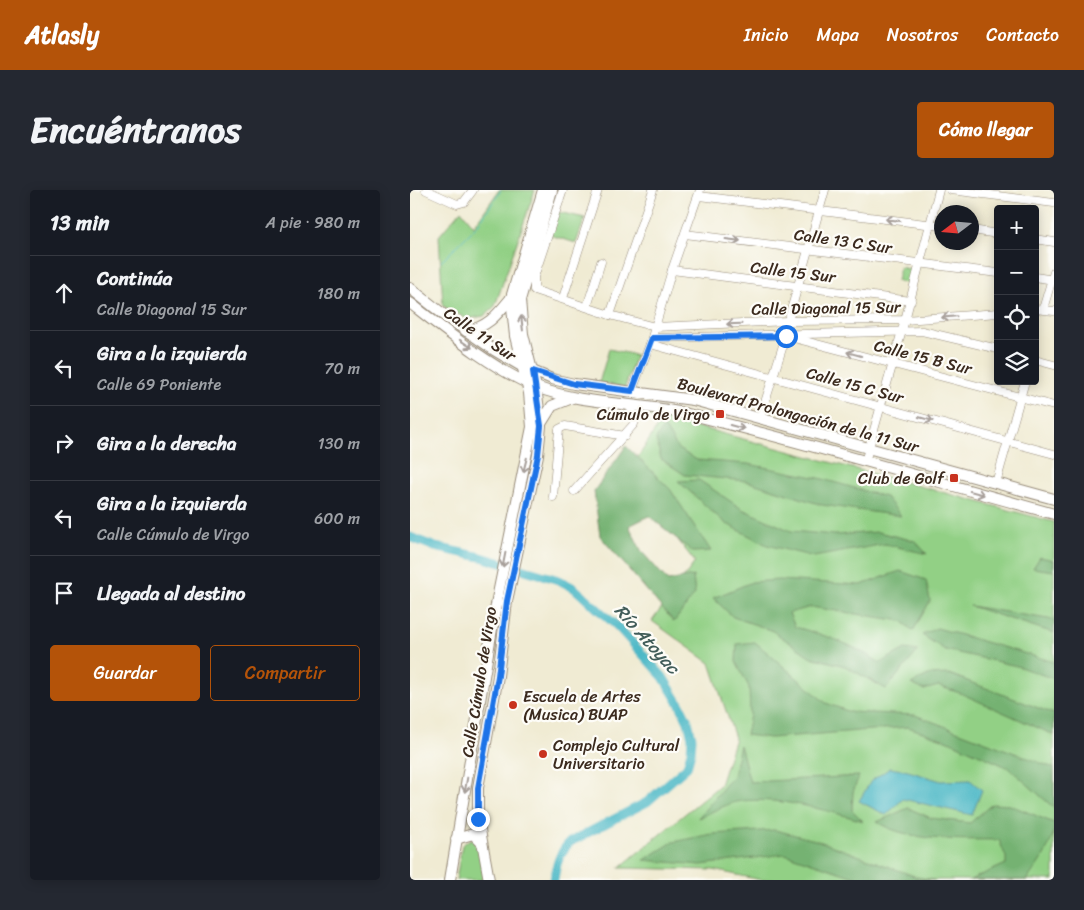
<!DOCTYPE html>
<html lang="es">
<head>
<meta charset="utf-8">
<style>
	:root { --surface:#171b24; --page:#242831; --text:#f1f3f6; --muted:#9ea1a6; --line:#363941; --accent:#b45309 }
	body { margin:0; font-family:Sriracha,sans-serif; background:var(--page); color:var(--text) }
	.controls { position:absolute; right:15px; top:15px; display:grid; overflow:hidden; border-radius:5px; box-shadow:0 2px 12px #0003 }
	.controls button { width:45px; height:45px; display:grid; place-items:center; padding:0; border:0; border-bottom:1px solid var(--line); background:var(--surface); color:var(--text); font:25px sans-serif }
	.compass { position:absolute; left:524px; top:15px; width:45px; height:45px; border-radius:50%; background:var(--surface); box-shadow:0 2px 12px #0003; rotate:254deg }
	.stop { position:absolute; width:15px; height:15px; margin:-11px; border:4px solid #1a73e8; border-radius:50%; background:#fff }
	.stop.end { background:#1a73e8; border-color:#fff; box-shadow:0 1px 5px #0008 }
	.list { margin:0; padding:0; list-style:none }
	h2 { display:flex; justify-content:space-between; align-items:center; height:65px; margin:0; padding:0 20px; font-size:21px }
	h2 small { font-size:16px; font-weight:400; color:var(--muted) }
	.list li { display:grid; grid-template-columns:32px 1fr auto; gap:15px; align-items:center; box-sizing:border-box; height:75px; padding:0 20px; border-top:1px solid var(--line) }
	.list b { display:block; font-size:19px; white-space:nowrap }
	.list p { margin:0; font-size:16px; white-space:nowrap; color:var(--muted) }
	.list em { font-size:16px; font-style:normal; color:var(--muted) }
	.actions { display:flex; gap:10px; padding:15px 20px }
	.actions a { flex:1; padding:11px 0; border:1px solid var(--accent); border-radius:5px; text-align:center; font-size:18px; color:var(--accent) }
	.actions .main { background:var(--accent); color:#fff }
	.icon { flex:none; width:28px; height:28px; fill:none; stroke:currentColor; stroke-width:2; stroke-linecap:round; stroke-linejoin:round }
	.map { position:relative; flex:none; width:644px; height:690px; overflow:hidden; border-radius:5px }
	header { display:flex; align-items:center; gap:30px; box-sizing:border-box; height:70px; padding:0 25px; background:var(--accent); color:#fff }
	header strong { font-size:24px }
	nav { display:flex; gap:28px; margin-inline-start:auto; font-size:18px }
	.intro { display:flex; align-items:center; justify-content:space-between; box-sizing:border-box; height:120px; padding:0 30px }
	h1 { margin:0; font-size:35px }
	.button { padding:12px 22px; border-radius:5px; background:var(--accent); color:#fff; font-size:18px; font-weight:700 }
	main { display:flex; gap:30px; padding:0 30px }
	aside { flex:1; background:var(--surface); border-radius:5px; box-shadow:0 2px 12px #0003 }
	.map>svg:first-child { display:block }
</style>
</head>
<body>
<header>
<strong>Atlasly</strong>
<nav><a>Inicio</a><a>Mapa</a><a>Nosotros</a><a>Contacto</a></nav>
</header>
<div class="intro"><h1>Encuéntranos</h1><a class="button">Cómo llegar</a></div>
<main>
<aside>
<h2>13 min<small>A pie · 980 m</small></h2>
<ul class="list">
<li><svg class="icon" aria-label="ahead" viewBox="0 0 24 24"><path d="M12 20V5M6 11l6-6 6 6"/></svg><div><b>Continúa</b><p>Calle Diagonal 15 Sur</p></div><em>180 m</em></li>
<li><svg class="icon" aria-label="left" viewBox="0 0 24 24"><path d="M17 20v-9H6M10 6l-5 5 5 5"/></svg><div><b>Gira a la izquierda</b><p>Calle 69 Poniente</p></div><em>70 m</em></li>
<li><svg class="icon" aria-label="right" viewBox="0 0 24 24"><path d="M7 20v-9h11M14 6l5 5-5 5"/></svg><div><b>Gira a la derecha</b></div><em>130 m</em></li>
<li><svg class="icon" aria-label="left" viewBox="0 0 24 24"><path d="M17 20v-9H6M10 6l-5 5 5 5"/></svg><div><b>Gira a la izquierda</b><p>Calle Cúmulo de Virgo</p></div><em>600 m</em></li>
<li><svg class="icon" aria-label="arrive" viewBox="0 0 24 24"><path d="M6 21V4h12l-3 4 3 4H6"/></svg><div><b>Llegada al destino</b></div></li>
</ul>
<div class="actions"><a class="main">Guardar</a><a>Compartir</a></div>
</aside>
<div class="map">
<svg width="644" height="690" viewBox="0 0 644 690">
	<rect width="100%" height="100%" fill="#fdfcf7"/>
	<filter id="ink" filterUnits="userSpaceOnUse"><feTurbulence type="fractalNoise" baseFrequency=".02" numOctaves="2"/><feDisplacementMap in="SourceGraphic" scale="10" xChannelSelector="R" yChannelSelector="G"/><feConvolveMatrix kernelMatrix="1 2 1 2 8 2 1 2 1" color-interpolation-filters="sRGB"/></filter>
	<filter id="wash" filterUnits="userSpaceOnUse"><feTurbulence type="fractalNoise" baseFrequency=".0096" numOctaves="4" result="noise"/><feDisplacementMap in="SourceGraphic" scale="20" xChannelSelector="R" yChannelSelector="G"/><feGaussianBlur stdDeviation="1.12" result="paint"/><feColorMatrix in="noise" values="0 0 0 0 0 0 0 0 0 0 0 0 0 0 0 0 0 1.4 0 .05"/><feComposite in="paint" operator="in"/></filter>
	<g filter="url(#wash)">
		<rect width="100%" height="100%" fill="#f0ebd3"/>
		<g fill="#92d085" stroke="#667d52">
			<polygon points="89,0 125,0 85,116 74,126 57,129 33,116 29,46 51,20 64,36"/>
			<polygon points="148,22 175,28 166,53 140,45"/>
			<polygon points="490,77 503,80 500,94 487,91"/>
			<polygon points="199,159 226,165 215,197 189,193"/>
			<polygon points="236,223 644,332 644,690 351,690 303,680 209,678 310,595 325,548 300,473 242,431 285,372 244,319 220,280 249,234"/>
			<polygon points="60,649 68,651 76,690 46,690 52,655"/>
		</g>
		<g fill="#75b272" stroke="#586e48">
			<polygon points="254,236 268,259 287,270 338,274 409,288 476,307 491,326 412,315 336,291 275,285 251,269 246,249"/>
			<polygon points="216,256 260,299 301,361 283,362 239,326 219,336 232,362 258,391 283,386 285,404 264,432 190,346 184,301"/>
			<polygon points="289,290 332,319 381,341 425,345 468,342 505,351 517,364 475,354 404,367 357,355 315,333 268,291"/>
			<polygon points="630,367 644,370 644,381 623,378"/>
			<path d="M490 381 516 390 520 411 503 441 492 431 401 417 379 423 385 437C416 445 444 455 470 473L495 459 508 461 476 499 435 476 401 467 361 440 323 427 303 408 342 392 369 390 451 395Z"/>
			<polygon points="560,416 644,430 644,443"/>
			<polygon points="527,438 644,472 644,489 607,476 535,460 512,445"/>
			<polygon points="345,452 416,513 440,522 505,525 644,578 644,618 599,578 541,552 498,537 360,548 336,545 340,525 339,497 326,472 327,454"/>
			<polygon points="539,484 644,524 644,545 550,503 528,496 514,500 501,494 518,485"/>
			<path d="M330 555 340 592 449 586 443 602 442 620 453 631C416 620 370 607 331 611 317 613 301 623 288 628L323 586Z"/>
			<path d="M582 614 600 615 644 633C644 655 629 673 617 690H560L596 674V667L589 650C550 649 501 653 467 632L498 618 521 628 560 633Z"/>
			<polygon points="365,640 409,651 507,687 524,690 453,690 375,664 291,675 234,670 263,652 302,644"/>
		</g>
		<polygon fill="#4bb8c6" stroke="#437172" points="480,578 498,581 531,591 560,590 572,600 562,625 493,609 476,625 449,611 461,591"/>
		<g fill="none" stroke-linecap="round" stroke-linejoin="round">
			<polyline stroke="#4bb8c6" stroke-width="1" points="31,72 67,36 91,0"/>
			<path stroke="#4bb8c6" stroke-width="9" d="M0 347 25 357 71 367 149 390 164 398 209 438 253 487 270 515 278 531 282 548 281 562 277 577 237 612 160 652C149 663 146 675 144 690"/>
		</g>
	</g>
	<g filter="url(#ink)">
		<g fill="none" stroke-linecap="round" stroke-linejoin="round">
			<g stroke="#968a78" stroke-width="9">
				<g id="minor">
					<polyline points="16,0 47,14 54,12 63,0"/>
					<polyline points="153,0 124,87 124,100 200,125 245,137 378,131 495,130 588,123"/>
					<polyline points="541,0 644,13"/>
					<polyline points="289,6 532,36"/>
					<polyline points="562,40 588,44"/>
					<polyline points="275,44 588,83"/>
					<polyline points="625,49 644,52"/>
					<polyline points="262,80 501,111"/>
					<polyline points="625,87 644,90"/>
					<polyline points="153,108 188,0"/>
					<polyline points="177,117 191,72"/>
					<polyline points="625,119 644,121"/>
					<polyline points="633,119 644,82"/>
					<polyline points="200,125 243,0"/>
					<polyline points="378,131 415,0"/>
					<polyline points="242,148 512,141 588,159"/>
					<polyline points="240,154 644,264"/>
					<polyline points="625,170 644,175"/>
					<polyline points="222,201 240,154 262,80 290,0"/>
					<polyline points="350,228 376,146 644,216"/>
					<polyline points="455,272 495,130 529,0"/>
					<polyline points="586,293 615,191"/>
					<polyline points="164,301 224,234 225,226 219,216"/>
					<polyline points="143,307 149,239 155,236 215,246"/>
				</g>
			</g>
			<g stroke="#968a78" stroke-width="12">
				<g id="major">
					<polyline points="0,98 38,128 84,160 113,177 142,189 164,194 283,210 644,309"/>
					<path d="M0 113C36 141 84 180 126 197 176 216 231 212 282 225 404 255 524 291 644 324"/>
					<path d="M56 141C78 137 87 125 101 108"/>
					<polyline points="132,232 142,216 162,208"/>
					<polyline points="46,649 63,644 72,653"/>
					<polyline points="40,690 87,409 122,237 119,203 105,146 101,108 133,0"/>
					<polyline points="79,690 68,629 68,598 88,486 97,411 128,265 131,236 126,197 113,144 110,110 142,0"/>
				</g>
			</g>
			<use href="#minor" stroke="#fff" stroke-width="8"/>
			<use href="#major" stroke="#fff" stroke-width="10"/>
		</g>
		<defs><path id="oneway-shaft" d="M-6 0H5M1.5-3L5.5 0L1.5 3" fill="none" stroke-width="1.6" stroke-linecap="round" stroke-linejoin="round" transform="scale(1.25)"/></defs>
		<g stroke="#a79f9a">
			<use href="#oneway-shaft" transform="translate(483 30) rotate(-173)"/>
			<use href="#oneway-shaft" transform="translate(323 50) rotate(7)"/>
			<use href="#oneway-shaft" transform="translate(539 127) rotate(175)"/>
			<use href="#oneway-shaft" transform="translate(112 133) rotate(-97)"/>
			<use href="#oneway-shaft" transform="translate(324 134) rotate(178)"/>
			<use href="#oneway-shaft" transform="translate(56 154) rotate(34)"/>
			<use href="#oneway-shaft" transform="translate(444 164) rotate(-165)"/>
			<use href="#oneway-shaft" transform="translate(516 229) rotate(15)"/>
			<use href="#oneway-shaft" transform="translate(327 237) rotate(15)"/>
			<use href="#oneway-shaft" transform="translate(115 275) rotate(104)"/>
			<use href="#oneway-shaft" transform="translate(567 303) rotate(15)"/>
			<use href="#oneway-shaft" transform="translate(94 370) rotate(101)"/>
			<use href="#oneway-shaft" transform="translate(56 595) rotate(100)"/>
		</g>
	</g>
	<g fill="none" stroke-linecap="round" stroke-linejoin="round" filter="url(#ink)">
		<polyline stroke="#1a73e8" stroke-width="6" points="68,629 68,598 88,486 97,411 128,265 131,236 123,181 164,194 222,201 242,148 376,146"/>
	</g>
	<g fill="#c8321e" stroke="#fdfcf7" stroke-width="2">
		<rect x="305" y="219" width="10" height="10" rx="2.5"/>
		<rect x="539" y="283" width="10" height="10" rx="2.5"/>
		<circle cx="103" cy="515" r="5"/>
		<circle cx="133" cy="564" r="5"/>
	</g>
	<g text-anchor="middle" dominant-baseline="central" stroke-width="4.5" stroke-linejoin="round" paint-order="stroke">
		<g font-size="16" fill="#3b2a1e" stroke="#fdfcf7">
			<text transform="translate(433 51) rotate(8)">Calle 13 C Sur</text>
			<text transform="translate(383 82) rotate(7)">Calle 15 Sur</text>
			<text transform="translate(416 118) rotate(-1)">Calle Diagonal 15 Sur</text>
			<text transform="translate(70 144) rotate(34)">Calle 11 Sur</text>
			<text transform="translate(513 167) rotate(14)">Calle 15 B Sur</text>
			<text transform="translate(445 195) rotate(15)">Calle 15 C Sur</text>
			<text transform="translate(388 225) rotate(15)">Boulevard Prolongación de la 11 Sur</text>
			<text transform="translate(69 492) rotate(-81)">Calle Cúmulo de Virgo</text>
		</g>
		<g font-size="16" fill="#3b2a1e" stroke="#fdfcf7" text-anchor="end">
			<text x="300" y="224">Cúmulo de Virgo</text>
			<text x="534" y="288">Club de Golf</text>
			<text x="113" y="506" text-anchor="start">Escuela de Artes<tspan x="113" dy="18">(Musica) BUAP</tspan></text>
			<text x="143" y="555" text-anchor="start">Complejo Cultural<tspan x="143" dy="18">Universitario</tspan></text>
		</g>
		<g font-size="18" font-style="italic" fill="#415c59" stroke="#fdfcf7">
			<text transform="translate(237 449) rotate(48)">Río Atoyac</text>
		</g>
	</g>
</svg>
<div class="controls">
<button>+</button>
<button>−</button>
<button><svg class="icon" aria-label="locate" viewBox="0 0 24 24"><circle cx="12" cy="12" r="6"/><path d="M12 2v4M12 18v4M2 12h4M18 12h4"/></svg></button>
<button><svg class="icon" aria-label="layers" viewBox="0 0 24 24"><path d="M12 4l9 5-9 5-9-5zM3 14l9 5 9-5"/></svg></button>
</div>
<svg class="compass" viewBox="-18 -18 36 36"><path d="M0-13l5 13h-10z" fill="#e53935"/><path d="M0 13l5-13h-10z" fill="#9ea1a6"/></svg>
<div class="stop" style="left:376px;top:146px"></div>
<div class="stop end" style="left:68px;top:629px"></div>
</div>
</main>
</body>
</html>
